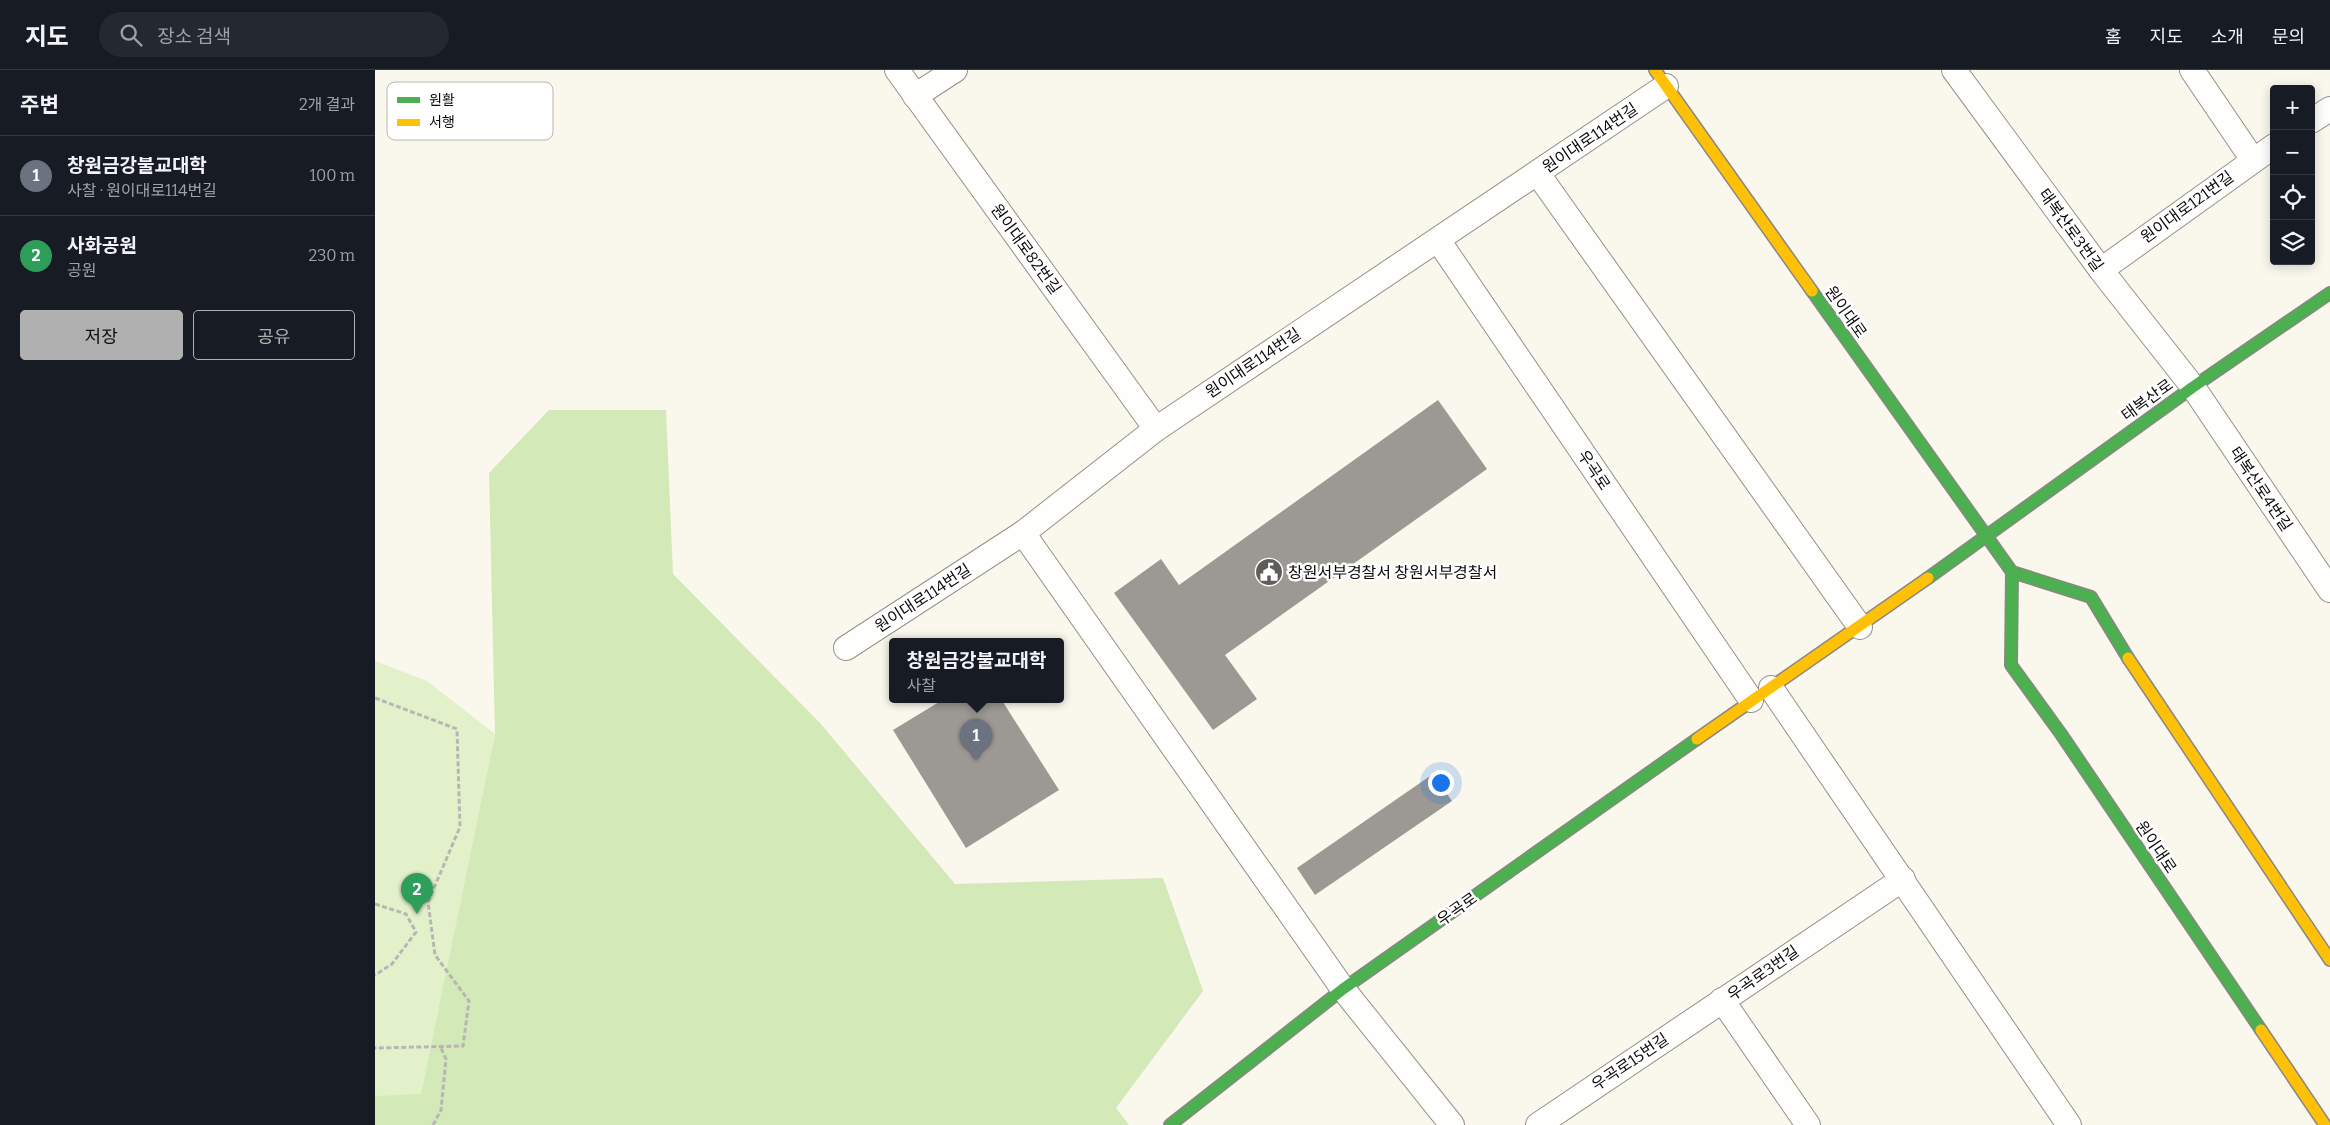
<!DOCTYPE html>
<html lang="ko">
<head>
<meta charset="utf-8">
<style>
	:root { --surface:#171b24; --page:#242831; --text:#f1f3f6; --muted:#9ea1a6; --line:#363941; --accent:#afb0af }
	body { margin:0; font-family:Bitter,"Noto Sans KR",serif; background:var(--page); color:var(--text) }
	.controls { position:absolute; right:15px; top:15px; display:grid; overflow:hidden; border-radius:5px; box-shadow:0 2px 12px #0003 }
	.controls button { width:45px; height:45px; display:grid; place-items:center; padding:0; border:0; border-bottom:1px solid var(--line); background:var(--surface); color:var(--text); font:25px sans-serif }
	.you { position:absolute; left:1065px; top:712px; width:18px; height:18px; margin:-12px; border:4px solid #fff; border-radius:50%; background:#1a73e8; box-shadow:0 0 0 8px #1a73e833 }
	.badge { display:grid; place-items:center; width:32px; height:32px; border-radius:50%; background:var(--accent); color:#fff; font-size:16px; font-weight:700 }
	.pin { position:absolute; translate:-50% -41px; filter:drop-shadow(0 1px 2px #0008) }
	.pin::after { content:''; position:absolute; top:26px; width:18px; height:15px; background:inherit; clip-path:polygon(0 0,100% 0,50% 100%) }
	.popup { position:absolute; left:514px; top:568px; width:175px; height:65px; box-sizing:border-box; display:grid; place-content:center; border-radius:5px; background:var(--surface); filter:drop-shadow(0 1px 4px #0005); font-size:16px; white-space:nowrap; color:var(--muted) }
	.popup b { font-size:19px; color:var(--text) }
	.popup::after { content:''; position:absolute; left:50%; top:100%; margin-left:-10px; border:10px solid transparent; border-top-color:var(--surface) }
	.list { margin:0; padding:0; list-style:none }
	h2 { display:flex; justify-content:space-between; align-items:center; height:65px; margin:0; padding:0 20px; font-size:21px }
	h2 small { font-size:16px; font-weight:400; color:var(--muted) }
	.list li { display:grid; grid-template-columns:32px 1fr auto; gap:15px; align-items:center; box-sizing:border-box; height:80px; padding:0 20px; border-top:1px solid var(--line) }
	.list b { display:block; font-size:19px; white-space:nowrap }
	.list p { margin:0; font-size:16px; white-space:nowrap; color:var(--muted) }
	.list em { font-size:16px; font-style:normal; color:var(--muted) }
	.actions { display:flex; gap:10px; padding:15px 20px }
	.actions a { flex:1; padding:11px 0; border:1px solid var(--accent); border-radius:5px; text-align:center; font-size:18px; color:var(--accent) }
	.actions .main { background:var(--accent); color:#111 }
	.icon { flex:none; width:28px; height:28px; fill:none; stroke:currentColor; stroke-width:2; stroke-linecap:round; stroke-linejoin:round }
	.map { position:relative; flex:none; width:1955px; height:1055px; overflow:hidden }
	header { display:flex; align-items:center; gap:30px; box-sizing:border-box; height:70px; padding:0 25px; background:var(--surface); border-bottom:1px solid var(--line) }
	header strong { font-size:24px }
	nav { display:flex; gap:28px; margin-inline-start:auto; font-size:18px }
	.search { width:350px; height:45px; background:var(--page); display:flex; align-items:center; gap:12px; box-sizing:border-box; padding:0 18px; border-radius:28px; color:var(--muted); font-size:19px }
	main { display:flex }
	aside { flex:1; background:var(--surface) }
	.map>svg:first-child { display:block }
</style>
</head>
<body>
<header>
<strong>지도</strong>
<div class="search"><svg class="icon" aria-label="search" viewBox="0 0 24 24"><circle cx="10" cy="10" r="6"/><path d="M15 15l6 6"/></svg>장소 검색</div>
<nav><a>홈</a><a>지도</a><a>소개</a><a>문의</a></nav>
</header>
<main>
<aside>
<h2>주변<small>2개 결과</small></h2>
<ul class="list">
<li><span class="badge" style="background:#6b7280">1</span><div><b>창원금강불교대학</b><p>사찰 · 원이대로114번길</p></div><em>100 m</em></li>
<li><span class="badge" style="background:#2e9e5b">2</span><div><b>사화공원</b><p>공원</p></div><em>230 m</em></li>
</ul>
<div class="actions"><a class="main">저장</a><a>공유</a></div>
</aside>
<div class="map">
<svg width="1955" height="1055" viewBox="0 0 1955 1055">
	<rect width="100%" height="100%" fill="#faf7ed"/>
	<polygon fill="#e3f1cb" points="0,591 52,611 120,664 46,1025 0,1026"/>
	<polygon fill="#d3e9b8" points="174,340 291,340 298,504 446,654 580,814 788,808 828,921 741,1038 754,1055 0,1055 0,1026 46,1024 120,664 114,403"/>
	<g fill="#9c9994">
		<polygon points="1063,330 1112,399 850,585 882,629 838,660 739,523 786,489 804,515"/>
		<polygon points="569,629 626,629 684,720 591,778 518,660"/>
		<polygon points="1058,704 1077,731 940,825 922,798"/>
	</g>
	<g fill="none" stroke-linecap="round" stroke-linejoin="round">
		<g stroke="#92918c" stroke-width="26">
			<g id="street">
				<polyline points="522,0 781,359"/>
				<polyline points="1579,0 1726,200 1818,317 1955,520"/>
				<polyline points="1817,0 1878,90"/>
				<polyline points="540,26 580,0"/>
				<polyline points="1936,51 1955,39"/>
				<polyline points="1163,104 1485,557"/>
				<polyline points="1063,170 1376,630"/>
				<polyline points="1726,200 1899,76"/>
				<polyline points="648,463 968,919 1077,1055"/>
				<polyline points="471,578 648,463 781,359 1291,16"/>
				<polyline points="1396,618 1694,1055"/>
				<polyline points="1347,930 1433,1055"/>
				<polyline points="1163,1055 1528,809"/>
			</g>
		</g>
		<g stroke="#898783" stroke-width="14">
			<g id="fast">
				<polyline points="1437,221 1637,502 1716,527 1753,588"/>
				<polyline points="1637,502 1636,595 1686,664 1886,960"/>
				<polyline points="1553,508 1818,317 1955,223"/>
				<polyline points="795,1055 968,919 1322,669"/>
			</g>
		</g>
		<g stroke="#898783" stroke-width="14">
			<g id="slow">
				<polyline points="1280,0 1437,221"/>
				<polyline points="1753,588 1955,890"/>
				<polyline points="1322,669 1553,508"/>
				<polyline points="1886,960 1950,1055"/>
			</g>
		</g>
		<g stroke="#b7b6b5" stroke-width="3" stroke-dasharray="5 2.5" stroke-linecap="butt">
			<polyline points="0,628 82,659 85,757 53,832 60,885 94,931 88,976 0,978"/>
			<polyline points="0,834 31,844 41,862 17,894 0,905"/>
			<polyline points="58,1055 66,1040 71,989 66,978"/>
		</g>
		<use href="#street" stroke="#fefefc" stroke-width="24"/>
		<use href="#fast" stroke="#4caf50" stroke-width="11"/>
		<use href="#slow" stroke="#ffc107" stroke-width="11"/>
	</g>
	<defs>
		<g id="civic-disc" transform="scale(1.4375)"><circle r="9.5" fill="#5e5d59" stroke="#fff"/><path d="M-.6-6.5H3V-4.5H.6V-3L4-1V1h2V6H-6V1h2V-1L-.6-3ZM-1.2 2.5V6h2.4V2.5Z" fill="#fff"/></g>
	</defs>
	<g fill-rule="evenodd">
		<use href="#civic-disc" x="894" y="502"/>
	</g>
	<g text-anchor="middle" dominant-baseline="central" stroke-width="5" stroke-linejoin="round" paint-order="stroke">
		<g font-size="16" fill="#0a0a0a" stroke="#fff">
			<text transform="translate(1215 68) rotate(-34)">원이대로114번길</text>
			<text transform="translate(1812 137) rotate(-36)">원이대로121번길</text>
			<text transform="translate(1696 160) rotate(54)">태복산로3번길</text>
			<text transform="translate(651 179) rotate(54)">원이대로82번길</text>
			<text transform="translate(1471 242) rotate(55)">원이대로</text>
			<text transform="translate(878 293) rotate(-34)">원이대로114번길</text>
			<text transform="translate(1772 330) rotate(-36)">태복산로</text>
			<text transform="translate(1219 400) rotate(56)">우곡로</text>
			<text transform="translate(1886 419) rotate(56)">태복산로4번길</text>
			<text transform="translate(548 528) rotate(-33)">원이대로114번길</text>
			<text transform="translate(1781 777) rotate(56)">원이대로</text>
			<text transform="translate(1082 839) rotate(-35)">우곡로</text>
			<text transform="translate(1388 903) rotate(-35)">우곡로3번길</text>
			<text transform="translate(1255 992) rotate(-34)">우곡로15번길</text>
		</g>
		<g font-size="16" fill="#0a0a0a" stroke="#fff" text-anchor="start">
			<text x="913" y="502">창원서부경찰서 창원서부경찰서</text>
		</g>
	</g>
	<rect x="12" y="12" width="166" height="58" rx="8" fill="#fff" stroke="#b6b6b6" stroke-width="1"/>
	<rect x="22" y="27" width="23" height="6" fill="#4caf50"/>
	<rect x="22" y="49" width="23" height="7" fill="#ffc107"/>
	<g font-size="14" fill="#0a0a0a">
		<text x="54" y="35">원활</text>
		<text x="54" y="57">서행</text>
	</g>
</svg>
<div class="controls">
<button>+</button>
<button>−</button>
<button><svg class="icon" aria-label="locate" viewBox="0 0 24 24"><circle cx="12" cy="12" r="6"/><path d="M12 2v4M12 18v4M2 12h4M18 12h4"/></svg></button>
<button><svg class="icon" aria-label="layers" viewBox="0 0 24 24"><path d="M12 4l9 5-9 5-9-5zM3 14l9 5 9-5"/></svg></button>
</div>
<div class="you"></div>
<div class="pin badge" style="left:601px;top:690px;background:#6b7280">1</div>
<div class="popup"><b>창원금강불교대학</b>사찰</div>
<div class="pin badge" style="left:42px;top:844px;background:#2e9e5b">2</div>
</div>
</main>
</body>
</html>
